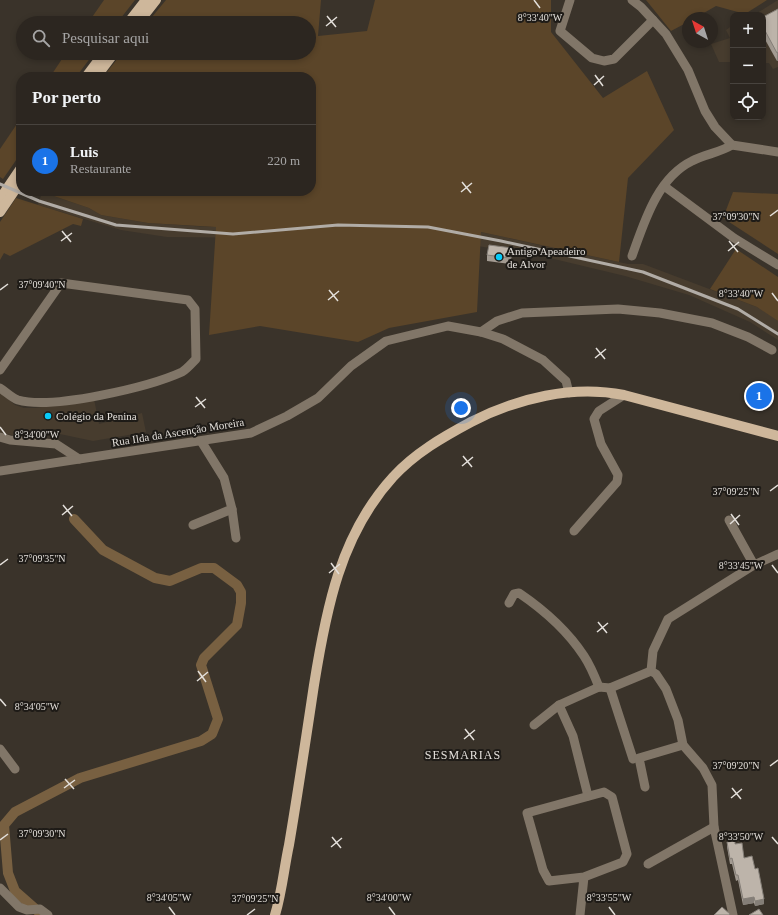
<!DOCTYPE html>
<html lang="pt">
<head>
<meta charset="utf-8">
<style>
	:root { --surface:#2c2620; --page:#342e29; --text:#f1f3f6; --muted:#a6a5a5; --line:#48433e; --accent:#1a73e8 }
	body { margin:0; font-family:Georgia,serif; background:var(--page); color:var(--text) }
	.controls { position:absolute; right:12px; top:12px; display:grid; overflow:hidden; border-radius:8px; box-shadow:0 2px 6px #0003 }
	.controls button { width:36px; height:36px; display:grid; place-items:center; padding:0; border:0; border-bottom:1px solid var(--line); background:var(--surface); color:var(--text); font:20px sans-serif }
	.compass { position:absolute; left:682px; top:12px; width:36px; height:36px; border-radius:50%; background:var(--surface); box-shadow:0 2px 6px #0003; rotate:321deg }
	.you { position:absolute; left:461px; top:408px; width:14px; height:14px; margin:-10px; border:3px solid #fff; border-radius:50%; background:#1a73e8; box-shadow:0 0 0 6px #1a73e833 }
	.badge { display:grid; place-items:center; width:26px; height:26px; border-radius:50%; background:var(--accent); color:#fff; font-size:13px; font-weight:700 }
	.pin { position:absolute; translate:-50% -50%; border:2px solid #fff; box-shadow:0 1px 4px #0006 }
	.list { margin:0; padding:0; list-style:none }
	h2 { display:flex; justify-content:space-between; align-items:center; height:52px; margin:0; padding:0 16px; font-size:17px }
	h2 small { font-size:13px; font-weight:400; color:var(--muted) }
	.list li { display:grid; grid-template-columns:26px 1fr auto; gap:12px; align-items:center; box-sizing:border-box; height:72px; padding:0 16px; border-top:1px solid var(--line) }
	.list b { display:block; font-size:15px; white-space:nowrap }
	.list p { margin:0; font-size:13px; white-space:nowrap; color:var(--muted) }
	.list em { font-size:13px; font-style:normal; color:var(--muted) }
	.icon { flex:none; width:22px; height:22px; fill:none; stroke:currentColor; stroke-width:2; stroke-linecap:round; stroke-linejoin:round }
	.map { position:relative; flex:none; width:778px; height:915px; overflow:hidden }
	.search { position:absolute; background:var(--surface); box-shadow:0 2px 6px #0003; left:16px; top:16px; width:300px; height:44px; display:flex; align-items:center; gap:10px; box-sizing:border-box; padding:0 14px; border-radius:22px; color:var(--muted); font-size:15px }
	.panel { position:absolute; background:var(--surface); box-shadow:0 2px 6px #0003; left:16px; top:72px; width:300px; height:124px; border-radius:16px }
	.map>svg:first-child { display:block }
</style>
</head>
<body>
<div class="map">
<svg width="778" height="915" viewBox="0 0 778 915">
	<rect width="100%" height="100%" fill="#3a332a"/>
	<g fill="#473c2e">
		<polygon points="778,0 778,67 773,69 769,63 763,63 763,15 754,15"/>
		<polygon points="733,25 733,62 719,62 711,44 730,38 726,30"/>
		<polygon points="42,192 89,208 101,215 148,223 209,227 355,220 481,232 628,264 643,264 757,307 768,313 778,321 778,340 750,322 689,295 625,276 554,259 437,239 167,237 121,230 38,205"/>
		<polygon points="0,392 15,405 24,408 35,408 94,399 99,424 142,413 146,432 93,441 55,433 28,437 5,434 0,432"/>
	</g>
	<g fill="#5b4529">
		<polygon points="104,0 135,0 117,23 88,23"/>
		<polygon points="166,0 321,0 318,36 367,31 375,0 551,0 551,32 603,98 647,71 674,130 628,178 619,262 481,232 477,312 389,328 358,342 260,326 209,335 216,227 148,223 101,215 89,208 39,191 311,191 311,77 103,77 122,53 309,53 309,23 147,23"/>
		<polygon points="646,0 767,0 745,14 716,6 695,18 688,18 688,22 671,31"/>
		<polygon points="66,53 94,53 76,77 50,77"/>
		<polygon points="21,118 21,153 3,179 0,177 0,149"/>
		<polygon points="733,192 778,194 778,254 723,218"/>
		<polygon points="16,198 83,219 81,226 73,224 10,256 4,253 0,260 0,222"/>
		<polygon points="736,249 778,277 778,321 757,307 710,289"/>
	</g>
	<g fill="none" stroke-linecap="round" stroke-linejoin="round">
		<polyline stroke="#786041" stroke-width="10" points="40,913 15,891 8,873 4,825 15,812 80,778 201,741 212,734 218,719 201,665 204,658 237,625 241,603 241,592 237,585 214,568 201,568 170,581 155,578 103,550 74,519"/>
		<g stroke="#817668" stroke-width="9">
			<polyline points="570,0 560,31 592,58 604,61 614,59 653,20"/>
			<polyline points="632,0 641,7 666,34 688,70 705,111 715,127 732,145 778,152"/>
			<polyline points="664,186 734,238 778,265"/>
			<path d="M632 256C644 223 657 178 692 161 705 154 719 153 732 145"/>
			<polyline points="481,332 497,321 522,313 618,309 660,313 712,323 748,337 772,350"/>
			<path d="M0 370 61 283 188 300 195 309 196 359C192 363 187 369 182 372 149 387 52 410 18 400 12 398 5 391 0 388"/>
			<polyline points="0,437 10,440 56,444 79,459"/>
			<polyline points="0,471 251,433 287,416 318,398 351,366 386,341 448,326 481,332 503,339 543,360 566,381 569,393"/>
			<polyline points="232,509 236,538"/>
			<polyline points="729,520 754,565"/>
			<polyline points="193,525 232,509 224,478 201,441"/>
			<polyline points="574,531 617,482 618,475 601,444 594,419 599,411 624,395"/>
			<path d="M509 603 514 594 519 593C544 610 567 630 584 656 590 665 595 677 599 687"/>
			<polyline points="610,688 633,759"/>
			<polyline points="534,725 559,705"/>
			<polyline points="0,749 15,769"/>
			<polyline points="645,787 639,758 683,745"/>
			<polyline points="588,796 573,736 559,705 599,687 610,688 651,671"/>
			<polyline points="648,864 714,827"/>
			<polyline points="0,888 19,907 27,910 40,909 48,915"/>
			<polyline points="580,915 584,877 549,881 543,870 527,813 604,792 612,797 627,854 623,862 584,877"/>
			<polyline points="733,915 714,827 712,785 703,768 683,745 678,720 666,689 656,674 651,671 653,651 668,619 754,565 778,554"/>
		</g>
		<g stroke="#ceb79b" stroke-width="10">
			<polyline points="128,23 146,0"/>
			<polyline points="138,23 156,0"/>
			<polyline points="86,77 104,53"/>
			<polyline points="96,77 114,53"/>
			<polyline points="0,199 21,168"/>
			<polyline points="0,212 21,181"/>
			<path d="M275 915C282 892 284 868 289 845 298 792 306 738 314 685 326 610 340 535 393 477 415 453 443 437 471 422 518 398 572 385 624 395L778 436"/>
		</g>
		<polyline stroke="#b1aca6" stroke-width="3" points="0,184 39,201 116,225 233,234 338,225 428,227 501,241 643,272 738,309 778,334"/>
	</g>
	<g fill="#a39b92">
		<polygon points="778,9 777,61 763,36 763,17"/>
		<polygon points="512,254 510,264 487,261 487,255"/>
		<polygon points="727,842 735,844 744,858 755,869 764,904 755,906 754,903 743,905 738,880 736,881 732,864 730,864 727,847"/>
	</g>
	<g fill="#847e77">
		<polygon points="778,52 778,61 777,61 777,53"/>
		<polygon points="512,248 512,254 510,264 510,258"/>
		<polygon points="754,897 754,903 743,905 743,899"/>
		<polygon points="764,899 764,904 755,906 755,901"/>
	</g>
	<g fill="#bdb4aa" stroke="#847e77">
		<polygon points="778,9 778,52 777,53 763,27 763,17"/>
		<polygon points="489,245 512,248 510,258 487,255"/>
		<polygon points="735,841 735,844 742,843 744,858 752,856 755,869 758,868 764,899 755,901 754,897 743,899 738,875 736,875 732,858 730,859 727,842"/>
		<polygon points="722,907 730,914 729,915 714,915"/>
		<polygon points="759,909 763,915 749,915"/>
	</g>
	<path fill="none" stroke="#e3dfda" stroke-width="1.5" d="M534 0 540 8M327 16 336 27M326 26 337 17M595 75 603 86M594 85 604 76M462 182 471 193M461 192 472 183M770 216 778 210M62 231 71 242M61 241 72 233M729 241 738 252M728 251 739 242M0 290 8 284M329 290 338 301M772 293 778 301M328 300 339 291M596 348 605 359M595 358 606 349M196 397 205 408M195 407 206 399M0 427 6 435M463 456 472 467M462 466 473 457M770 491 778 485M63 505 72 516M731 514 739 525M62 515 73 506M730 524 740 515M331 563 339 574M0 565 8 559M772 565 778 573M329 573 340 564M598 622 607 633M597 632 608 623M198 671 206 682M197 681 208 672M0 699 6 706M465 729 474 740M464 739 475 730M770 766 778 760M65 779 74 789M64 788 75 780M732 788 741 799M731 798 742 789M332 837 341 848M772 837 778 844M0 840 8 834M331 847 342 838M169 907 175 915M389 907 395 915M609 907 615 915M247 915 255 909"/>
	<g fill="#07cbf9" stroke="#1e1b17" stroke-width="1.5">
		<circle cx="499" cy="257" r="4"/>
		<circle cx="48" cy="416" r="4"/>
	</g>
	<g text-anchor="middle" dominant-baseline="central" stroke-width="4" stroke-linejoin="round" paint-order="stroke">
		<g font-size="11" fill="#e3dfda" stroke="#1e1b17" text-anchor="start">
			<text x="507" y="251">Antigo Apeadeiro<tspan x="507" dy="13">de Alvor</tspan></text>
			<text x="56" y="416">Colégio da Penina</text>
		</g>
		<g font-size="11" fill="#e3dfda" stroke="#1e1b17">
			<text transform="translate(178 432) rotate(-9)">Rua Ilda da Ascenção Moreira</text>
		</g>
		<g font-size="12" letter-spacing="1" fill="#e3dfda" stroke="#1e1b17">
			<text x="463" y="755">SESMARIAS</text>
		</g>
	</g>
	<g font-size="10" text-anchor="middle" fill="#e3dfda" stroke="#1e1b17" stroke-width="4" stroke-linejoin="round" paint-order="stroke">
		<text x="540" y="21">8°33'40"W</text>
		<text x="736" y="220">37°09'30"N</text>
		<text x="42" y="288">37°09'40"N</text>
		<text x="741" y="297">8°33'40"W</text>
		<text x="37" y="438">8°34'00"W</text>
		<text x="736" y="495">37°09'25"N</text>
		<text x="42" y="562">37°09'35"N</text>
		<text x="741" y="569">8°33'45"W</text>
		<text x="37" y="710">8°34'05"W</text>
		<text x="736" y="769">37°09'20"N</text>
		<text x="42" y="837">37°09'30"N</text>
		<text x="741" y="840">8°33'50"W</text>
		<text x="169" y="901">8°34'05"W</text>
		<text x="389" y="901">8°34'00"W</text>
		<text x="609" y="901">8°33'55"W</text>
		<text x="255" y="902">37°09'25"N</text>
	</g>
</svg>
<div class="controls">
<button>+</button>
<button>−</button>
<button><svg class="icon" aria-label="locate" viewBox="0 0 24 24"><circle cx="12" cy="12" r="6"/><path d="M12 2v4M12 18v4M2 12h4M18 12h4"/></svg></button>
</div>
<svg class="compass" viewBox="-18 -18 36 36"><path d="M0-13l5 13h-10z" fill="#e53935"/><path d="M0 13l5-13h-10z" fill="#a6a5a5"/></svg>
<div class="you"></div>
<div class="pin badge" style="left:759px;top:396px">1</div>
<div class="search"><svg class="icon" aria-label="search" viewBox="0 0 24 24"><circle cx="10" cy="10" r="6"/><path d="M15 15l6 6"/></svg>Pesquisar aqui</div>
<section class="panel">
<h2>Por perto<small></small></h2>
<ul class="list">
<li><span class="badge">1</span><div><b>Luis</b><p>Restaurante</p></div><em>220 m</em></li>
</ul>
</section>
</div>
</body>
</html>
